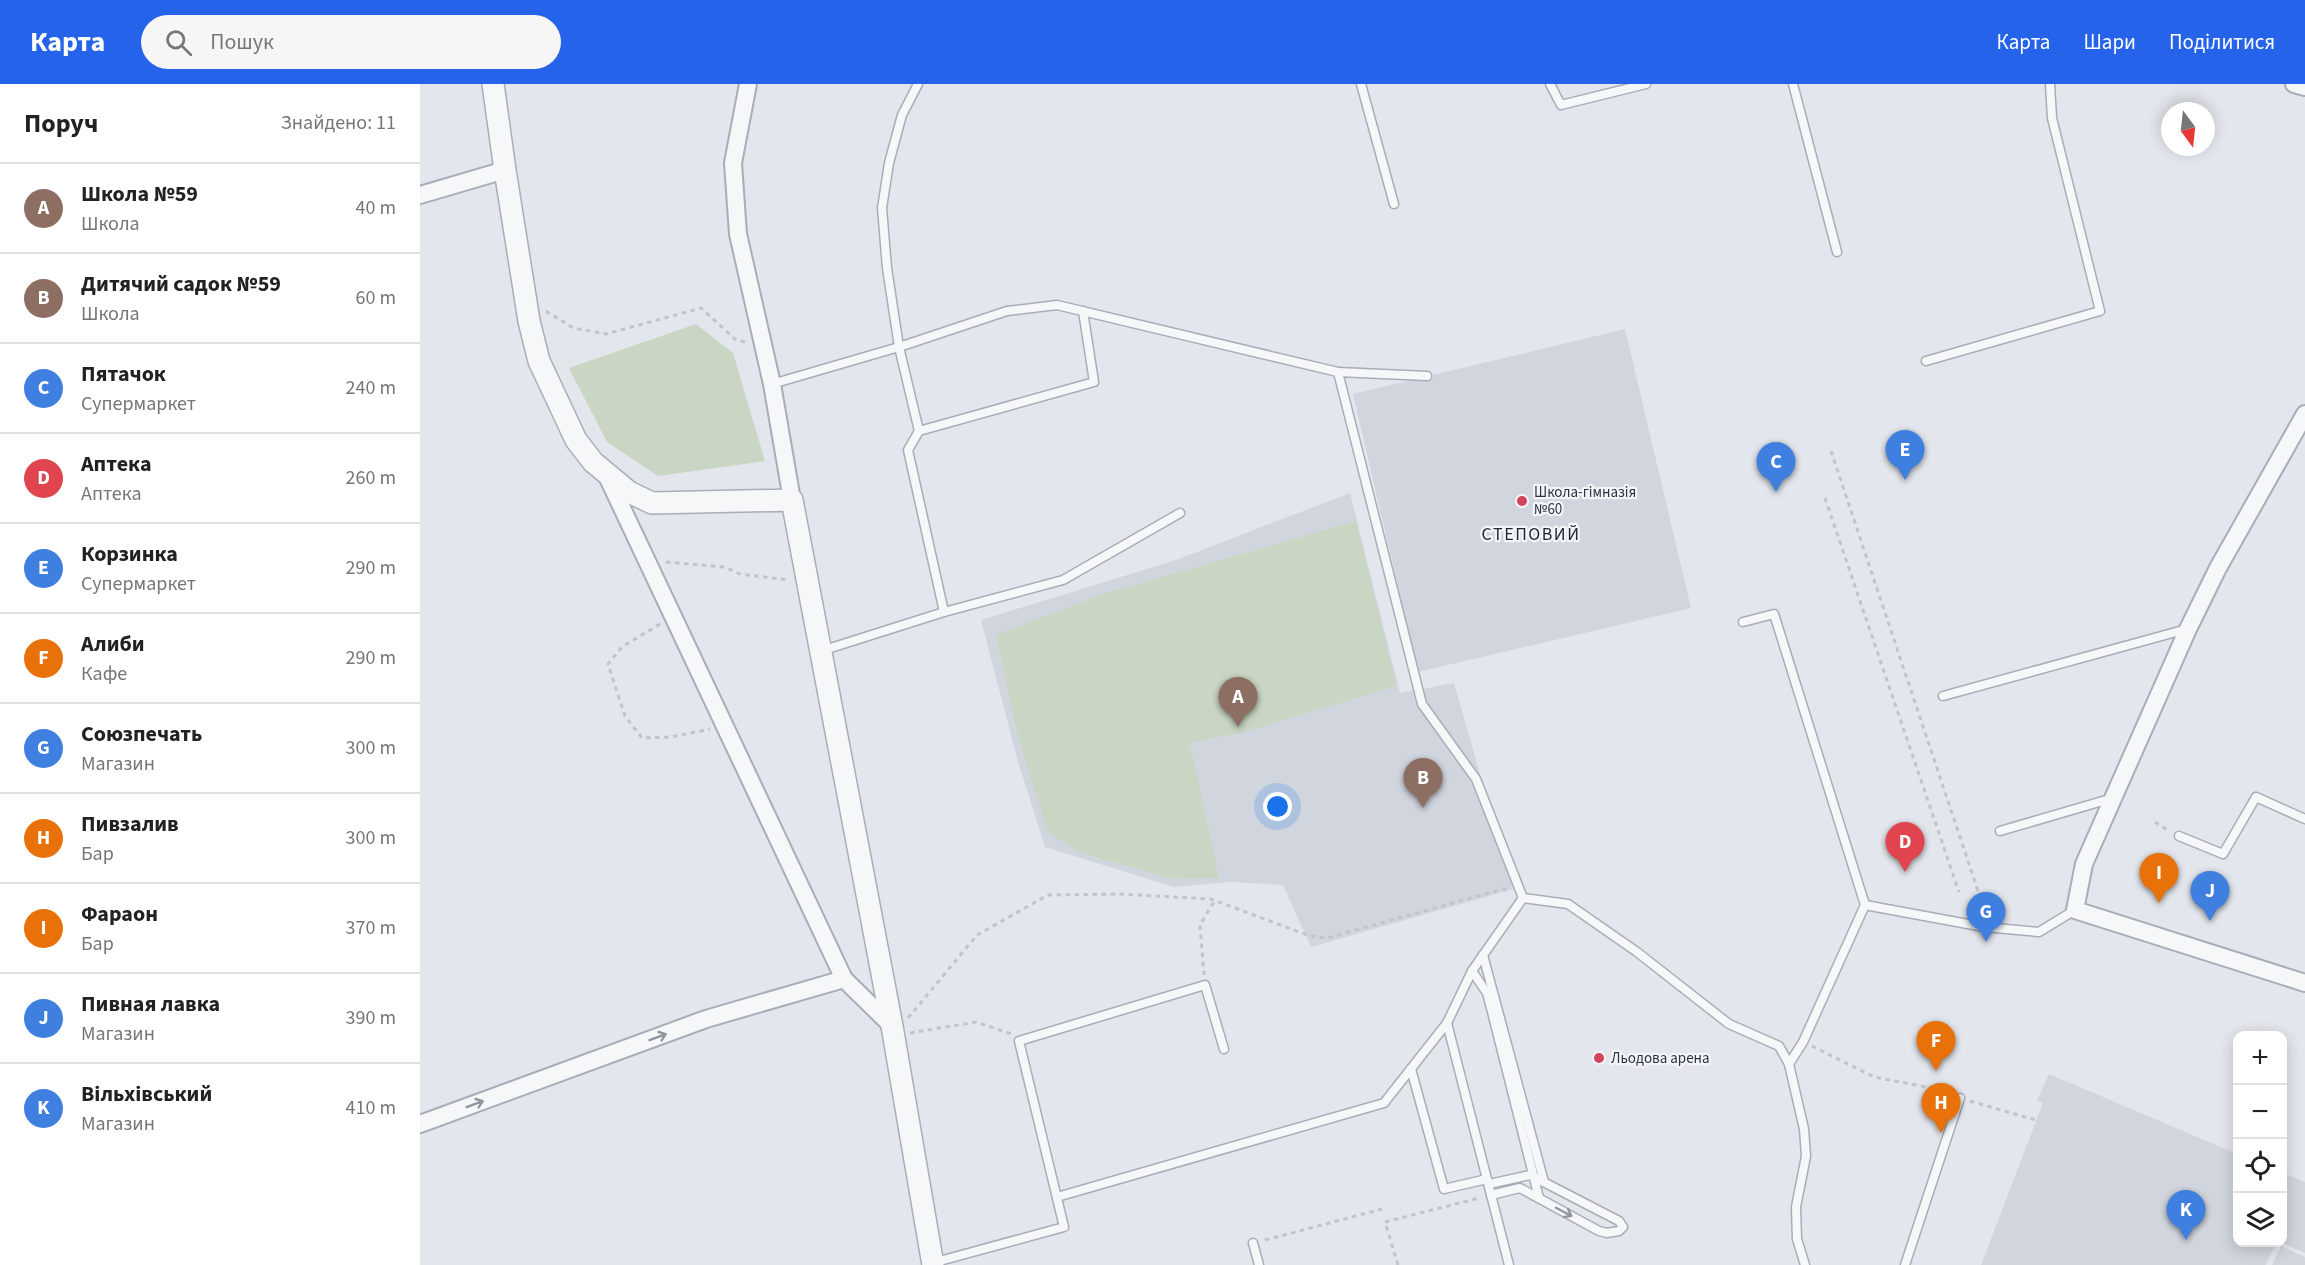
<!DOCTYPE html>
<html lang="uk">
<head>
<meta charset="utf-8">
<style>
	:root { --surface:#fff; --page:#f6f6f6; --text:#222; --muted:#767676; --line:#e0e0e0; --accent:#2563eb }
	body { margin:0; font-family:"Source Sans 3",sans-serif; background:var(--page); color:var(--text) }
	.controls { position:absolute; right:18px; bottom:18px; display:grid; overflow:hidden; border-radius:12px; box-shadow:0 3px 15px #0003 }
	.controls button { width:54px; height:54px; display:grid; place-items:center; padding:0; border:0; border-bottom:2px solid var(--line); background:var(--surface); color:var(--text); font:30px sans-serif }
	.compass { position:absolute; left:1741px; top:18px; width:54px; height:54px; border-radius:50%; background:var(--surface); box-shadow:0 3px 15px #0003; rotate:165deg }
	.you { position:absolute; left:858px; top:723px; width:21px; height:21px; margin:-15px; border:4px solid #fff; border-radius:50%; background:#1a73e8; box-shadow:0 0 0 9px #1a73e833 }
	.badge { display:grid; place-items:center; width:39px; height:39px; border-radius:50%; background:var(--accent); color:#fff; font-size:20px; font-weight:700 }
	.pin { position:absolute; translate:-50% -50px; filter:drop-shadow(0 2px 3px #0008) }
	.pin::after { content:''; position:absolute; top:32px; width:21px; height:18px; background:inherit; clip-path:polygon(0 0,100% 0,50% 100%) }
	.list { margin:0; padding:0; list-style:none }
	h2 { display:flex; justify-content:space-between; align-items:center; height:78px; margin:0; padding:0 24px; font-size:26px }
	h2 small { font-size:20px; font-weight:400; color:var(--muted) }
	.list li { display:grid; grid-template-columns:39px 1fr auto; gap:18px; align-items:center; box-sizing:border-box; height:90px; padding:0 24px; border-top:2px solid var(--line) }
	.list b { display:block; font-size:22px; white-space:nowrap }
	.list p { margin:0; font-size:20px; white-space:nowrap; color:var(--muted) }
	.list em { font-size:20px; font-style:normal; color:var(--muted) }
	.icon { flex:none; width:33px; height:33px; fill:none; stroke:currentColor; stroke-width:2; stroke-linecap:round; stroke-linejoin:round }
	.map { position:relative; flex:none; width:1885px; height:1181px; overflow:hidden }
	header { display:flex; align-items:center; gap:36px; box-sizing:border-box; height:84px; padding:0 30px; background:var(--accent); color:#fff }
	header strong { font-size:28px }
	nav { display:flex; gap:33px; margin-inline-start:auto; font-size:21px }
	.search { width:420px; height:54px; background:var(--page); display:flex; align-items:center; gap:15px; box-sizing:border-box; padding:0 21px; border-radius:33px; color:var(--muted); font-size:22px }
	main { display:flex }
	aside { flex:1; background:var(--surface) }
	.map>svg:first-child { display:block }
</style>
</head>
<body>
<header>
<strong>Карта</strong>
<div class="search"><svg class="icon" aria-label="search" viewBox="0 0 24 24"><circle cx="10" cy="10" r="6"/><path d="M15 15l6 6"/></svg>Пошук</div>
<nav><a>Карта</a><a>Шари</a><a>Поділитися</a></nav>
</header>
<main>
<aside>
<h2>Поруч<small>Знайдено: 11</small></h2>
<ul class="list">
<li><span class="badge" style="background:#8d6e63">A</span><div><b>Школа №59</b><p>Школа</p></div><em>40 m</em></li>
<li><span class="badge" style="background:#8d6e63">B</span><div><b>Дитячий садок №59</b><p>Школа</p></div><em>60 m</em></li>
<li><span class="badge" style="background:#3f7fe0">C</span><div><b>Пятачок</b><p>Супермаркет</p></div><em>240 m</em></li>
<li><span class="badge" style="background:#e0444e">D</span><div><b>Аптека</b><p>Аптека</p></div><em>260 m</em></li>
<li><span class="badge" style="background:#3f7fe0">E</span><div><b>Корзинка</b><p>Супермаркет</p></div><em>290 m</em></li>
<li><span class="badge" style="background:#e8710a">F</span><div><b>Алиби</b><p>Кафе</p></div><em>290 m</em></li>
<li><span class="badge" style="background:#3f7fe0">G</span><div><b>Союзпечать</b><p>Магазин</p></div><em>300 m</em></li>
<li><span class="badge" style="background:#e8710a">H</span><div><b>Пивзалив</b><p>Бар</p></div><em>300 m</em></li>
<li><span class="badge" style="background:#e8710a">I</span><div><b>Фараон</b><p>Бар</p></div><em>370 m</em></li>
<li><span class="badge" style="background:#3f7fe0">J</span><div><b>Пивная лавка</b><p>Магазин</p></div><em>390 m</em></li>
<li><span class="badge" style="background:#3f7fe0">K</span><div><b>Вільхівський</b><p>Магазин</p></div><em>410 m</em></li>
</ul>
</aside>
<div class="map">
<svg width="1885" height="1181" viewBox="0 0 1885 1181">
	<rect width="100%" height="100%" fill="#e3e6ec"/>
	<g fill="#d1d6de">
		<polygon points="1205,245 1271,524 998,588 933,310"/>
		<polygon points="930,409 980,609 1034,599 1093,805 891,863 863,801 811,798 754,803 625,763 598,678 561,536 756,476"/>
		<polygon points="1629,990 1817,1070 1818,1158 1856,1159 1846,1181 1561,1181 1623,1019 1617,1016"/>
		<polygon points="1863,1089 1885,1098 1885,1169 1862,1159"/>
		<polygon points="1861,1162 1885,1173 1885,1181 1852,1181"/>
	</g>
	<g fill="#c9d6c4">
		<polygon points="276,240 313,269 345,377 238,392 187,358 149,284"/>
		<polygon points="936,437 976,602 824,648 770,659 799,794 752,795 659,768 628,748 598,653 576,551 683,510"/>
	</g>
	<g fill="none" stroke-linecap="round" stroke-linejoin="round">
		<g stroke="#a8adb7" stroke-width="11">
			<g id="service">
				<polyline points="498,0 482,31 469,79 462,124 467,184 479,263 499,347 488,366 524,528"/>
				<polyline points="941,0 974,120"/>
				<polyline points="1130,0 1141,21 1226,0"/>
				<polyline points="1373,0 1417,168"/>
				<polyline points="1506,277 1680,227 1632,34 1630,0"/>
				<polyline points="1007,292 918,288 1002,620 1056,695 1103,814"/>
				<polyline points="352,300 479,263 587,227 637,221 918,288"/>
				<polyline points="499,347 674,298 663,227"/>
				<polyline points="1323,538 1354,530 1445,821 1383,958 1369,980"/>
				<polyline points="401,567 524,528 643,496 760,429"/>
				<polyline points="1523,612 1767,545"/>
				<polyline points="1580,747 1693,714"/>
				<polyline points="1759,752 1803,770 1836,713 1885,735"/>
				<polyline points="1445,821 1564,843 1619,848 1655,826"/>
				<polyline points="1063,871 1124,1098"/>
				<polyline points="1052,887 1067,909 1071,924 1119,1114"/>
				<polyline points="991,985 1024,1105 1067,1095"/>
				<polyline points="1069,1100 1110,1091 1199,1137 1203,1143 1199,1147 1187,1149 1179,1147 1100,1104 1071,1111"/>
				<polyline points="637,1113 964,1019 1027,939"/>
				<polyline points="833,1159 839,1181"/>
				<polyline points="512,1179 644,1143 599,957 785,901 804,965"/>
				<polyline points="1089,1181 1027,939 1052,887 1103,814 1148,820 1217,868 1309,940 1359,962 1369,980 1384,1045 1386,1072 1376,1123 1377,1155 1385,1181"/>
				<polyline points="1485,1181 1540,1014"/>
			</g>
		</g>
		<g stroke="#a8adb7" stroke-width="20">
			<g id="minor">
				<polyline points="328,0 313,79 318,150 352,300 372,416"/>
				<polyline points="1874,0 1885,3"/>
				<polyline points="0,111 85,86"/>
				<polyline points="1885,330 1798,484 1768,545 1664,780 1655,826 1885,899"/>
				<polyline points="186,390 424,895 472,942"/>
				<polyline points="0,1040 286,935 424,895"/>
			</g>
		</g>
		<g stroke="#a8adb7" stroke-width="24">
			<polyline id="tertiary" points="73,0 85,86 109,237 119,277 156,356 173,378 209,408 232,419 372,416 472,942 513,1181"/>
		</g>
		<g stroke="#c1c4ca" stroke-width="3" stroke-dasharray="4.5 4.5" stroke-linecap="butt">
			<polyline points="126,227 153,244 186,250 281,224 316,256 325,258"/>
			<polyline points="1411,367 1559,810"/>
			<polyline points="1405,414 1539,808"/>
			<polyline points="246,478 304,483 320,490 369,496"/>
			<polyline points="240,540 202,563 188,580 205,632 222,654 251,653 290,645"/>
			<polyline points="1735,738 1749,747"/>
			<polyline points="784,891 780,841 795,816"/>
			<polyline points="488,934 557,851 628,811 700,810 791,815 890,852 907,854 1083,805 1087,807"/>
			<polyline points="490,949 556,938 592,950"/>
			<polyline points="1392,962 1454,993 1517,1005 1530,1010"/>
			<polyline points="1550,1017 1616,1036"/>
			<polyline points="845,1156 962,1125"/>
			<polyline points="978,1181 965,1138 1059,1114"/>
		</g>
		<use href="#service" stroke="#f6f7f9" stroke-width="8"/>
		<use href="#minor" stroke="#f6f7f9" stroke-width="16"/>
		<use href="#tertiary" stroke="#f6f7f9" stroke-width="21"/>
	</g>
	<defs><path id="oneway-shaft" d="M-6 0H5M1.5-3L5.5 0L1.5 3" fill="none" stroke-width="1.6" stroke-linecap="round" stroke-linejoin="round" transform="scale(1.5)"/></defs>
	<g stroke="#90969f">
		<use href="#oneway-shaft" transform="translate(238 953) rotate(-20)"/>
		<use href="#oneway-shaft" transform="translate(55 1020) rotate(-20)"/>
		<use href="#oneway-shaft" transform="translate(1144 1128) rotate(28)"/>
	</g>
	<g fill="#d4455d" stroke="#f3f5f9" stroke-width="2">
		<circle cx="1102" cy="417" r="6"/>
		<circle cx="1179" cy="974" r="6"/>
	</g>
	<g text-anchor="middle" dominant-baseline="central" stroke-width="4.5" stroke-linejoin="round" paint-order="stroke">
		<g font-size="15" fill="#2a3445" stroke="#f3f5f9" text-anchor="start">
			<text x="1114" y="408">Школа-гімназія<tspan x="1114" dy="17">№60</tspan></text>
			<text x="1191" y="974">Льодова арена</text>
		</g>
		<g font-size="18" letter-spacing="1.5" fill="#1c2535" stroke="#f3f5f9">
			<text x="1111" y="450">СТЕПОВИЙ</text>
		</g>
	</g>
</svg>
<div class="controls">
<button>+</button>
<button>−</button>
<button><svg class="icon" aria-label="locate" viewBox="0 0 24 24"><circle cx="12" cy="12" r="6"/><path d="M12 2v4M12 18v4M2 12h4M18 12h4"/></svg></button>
<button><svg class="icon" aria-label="layers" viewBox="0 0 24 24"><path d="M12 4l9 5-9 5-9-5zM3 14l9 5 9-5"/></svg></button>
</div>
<svg class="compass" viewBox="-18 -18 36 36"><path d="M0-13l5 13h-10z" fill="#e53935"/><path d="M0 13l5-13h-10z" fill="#767676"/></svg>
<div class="you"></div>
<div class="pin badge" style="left:818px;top:643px;background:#8d6e63">A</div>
<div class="pin badge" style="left:1003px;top:724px;background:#8d6e63">B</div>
<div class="pin badge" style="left:1356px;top:408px;background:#3f7fe0">C</div>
<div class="pin badge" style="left:1485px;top:788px;background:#e0444e">D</div>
<div class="pin badge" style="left:1485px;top:396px;background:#3f7fe0">E</div>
<div class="pin badge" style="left:1516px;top:987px;background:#e8710a">F</div>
<div class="pin badge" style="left:1566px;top:858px;background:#3f7fe0">G</div>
<div class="pin badge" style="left:1521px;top:1049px;background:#e8710a">H</div>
<div class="pin badge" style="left:1739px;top:819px;background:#e8710a">I</div>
<div class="pin badge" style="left:1790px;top:837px;background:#3f7fe0">J</div>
<div class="pin badge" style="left:1766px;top:1156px;background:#3f7fe0">K</div>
</div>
</main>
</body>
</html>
